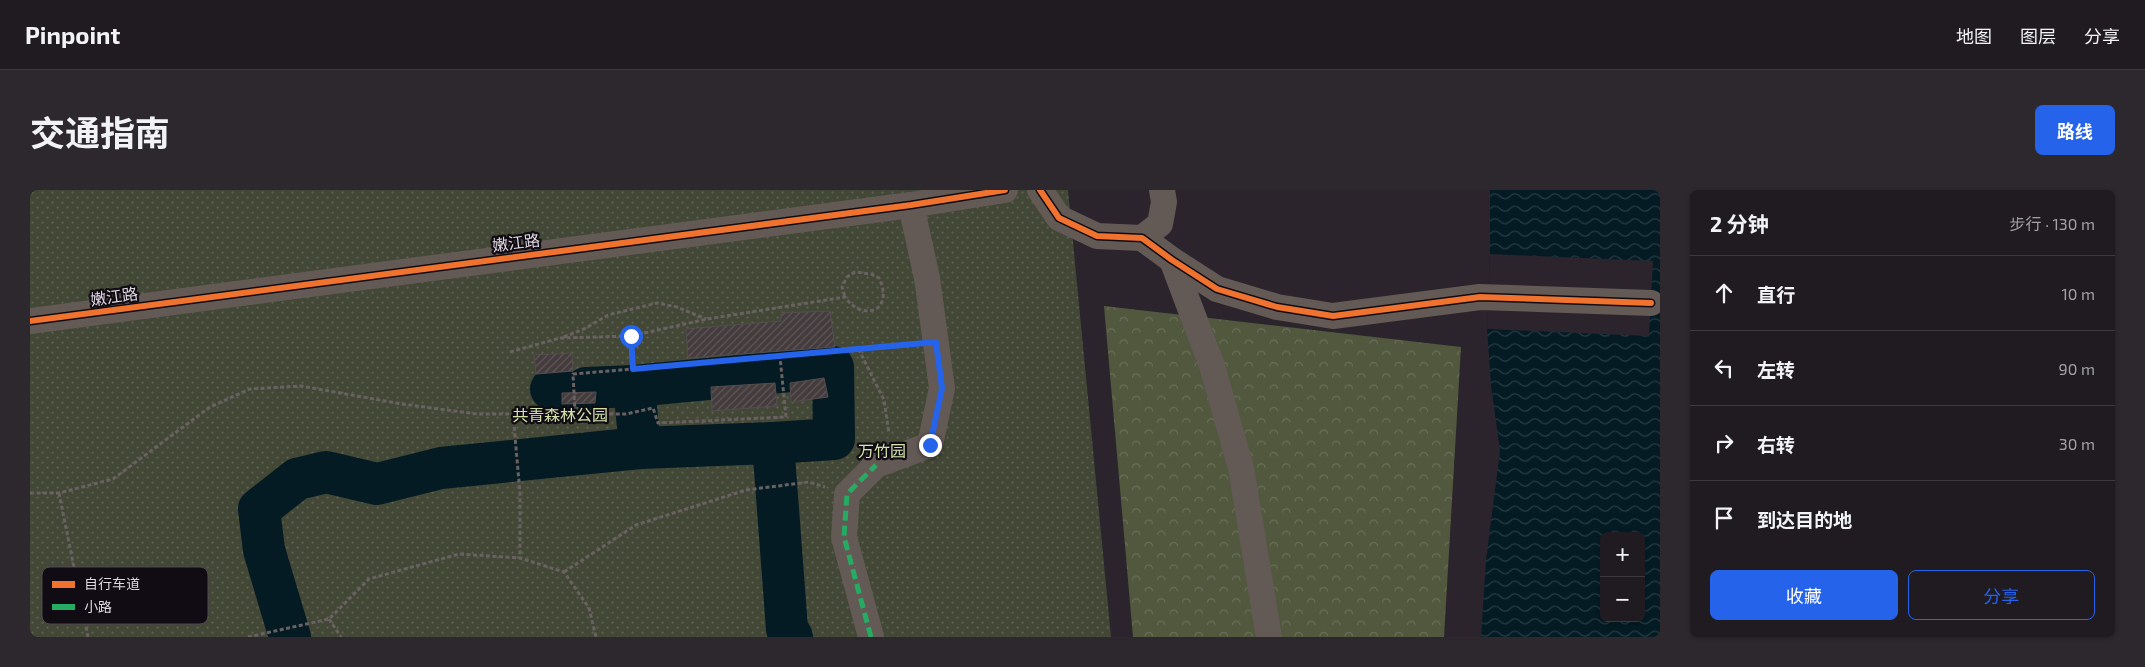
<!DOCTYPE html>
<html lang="zh">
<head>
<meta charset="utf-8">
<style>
	:root { --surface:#201b21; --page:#2d282e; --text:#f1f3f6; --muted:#a2a1a5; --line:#3d393f; --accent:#2563eb }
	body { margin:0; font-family:"Exo 2","Noto Sans SC",sans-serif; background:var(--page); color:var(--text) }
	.controls { position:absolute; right:15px; bottom:15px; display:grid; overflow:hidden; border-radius:8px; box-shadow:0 1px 4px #0004 }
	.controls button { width:45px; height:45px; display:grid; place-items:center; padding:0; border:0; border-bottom:1px solid var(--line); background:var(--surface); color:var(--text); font:25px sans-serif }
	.stop { position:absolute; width:15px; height:15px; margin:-11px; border:4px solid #2563eb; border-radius:50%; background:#fff }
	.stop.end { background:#2563eb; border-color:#fff; box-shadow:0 1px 5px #0008 }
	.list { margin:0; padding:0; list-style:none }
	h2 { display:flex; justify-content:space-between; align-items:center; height:65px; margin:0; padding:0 20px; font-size:21px }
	h2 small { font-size:16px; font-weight:400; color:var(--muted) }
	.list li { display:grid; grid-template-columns:32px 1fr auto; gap:15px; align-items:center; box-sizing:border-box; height:75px; padding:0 20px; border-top:1px solid var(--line) }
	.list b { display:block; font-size:19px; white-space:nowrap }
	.list em { font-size:16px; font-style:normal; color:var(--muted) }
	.actions { display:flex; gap:10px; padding:15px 20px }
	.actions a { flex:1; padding:11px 0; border:1px solid var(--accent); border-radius:8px; text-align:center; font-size:18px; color:var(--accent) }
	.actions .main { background:var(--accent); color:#fff }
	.icon { flex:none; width:28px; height:28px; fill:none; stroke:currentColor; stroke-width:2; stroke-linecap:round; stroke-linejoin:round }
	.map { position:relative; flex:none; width:1630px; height:447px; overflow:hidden; border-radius:8px }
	header { display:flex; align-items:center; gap:30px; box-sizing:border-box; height:70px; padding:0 25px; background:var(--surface); border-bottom:1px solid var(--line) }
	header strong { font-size:24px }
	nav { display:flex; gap:28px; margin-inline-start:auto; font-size:18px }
	.intro { display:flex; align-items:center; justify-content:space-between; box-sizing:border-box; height:120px; padding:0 30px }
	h1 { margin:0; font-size:35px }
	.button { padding:12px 22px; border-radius:8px; background:var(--accent); color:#fff; font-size:18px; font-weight:700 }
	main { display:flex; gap:30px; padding:0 30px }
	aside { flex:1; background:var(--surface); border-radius:8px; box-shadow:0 1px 4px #0004 }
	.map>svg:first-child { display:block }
</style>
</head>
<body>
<header>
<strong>Pinpoint</strong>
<nav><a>地图</a><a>图层</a><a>分享</a></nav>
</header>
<div class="intro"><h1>交通指南</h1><a class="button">路线</a></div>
<main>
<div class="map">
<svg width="1630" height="447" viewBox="0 0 1630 447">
	<defs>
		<pattern id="forest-crowns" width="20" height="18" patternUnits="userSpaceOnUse" patternTransform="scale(1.25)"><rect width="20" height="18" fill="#51583e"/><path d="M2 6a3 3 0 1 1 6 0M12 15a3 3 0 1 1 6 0" fill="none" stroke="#6a6f5a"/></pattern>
		<pattern id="park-dots" width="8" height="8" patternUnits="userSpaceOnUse" patternTransform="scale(1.25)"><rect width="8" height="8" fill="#424736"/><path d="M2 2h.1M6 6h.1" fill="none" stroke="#5d6153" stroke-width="1.8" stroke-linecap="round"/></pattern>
		<pattern id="water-waves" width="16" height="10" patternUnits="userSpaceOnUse" patternTransform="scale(1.25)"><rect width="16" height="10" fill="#041b24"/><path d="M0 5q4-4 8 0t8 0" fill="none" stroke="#283b44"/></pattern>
		<pattern id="building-hatch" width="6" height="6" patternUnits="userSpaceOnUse" patternTransform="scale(1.25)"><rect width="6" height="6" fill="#443b3d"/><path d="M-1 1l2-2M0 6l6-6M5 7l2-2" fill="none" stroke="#5f5759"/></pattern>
	</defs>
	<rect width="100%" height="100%" fill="#2b242c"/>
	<polygon fill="url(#forest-crowns)" points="1074,116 1431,157 1414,447 1103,447"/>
	<polygon fill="url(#park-dots)" points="0,0 1038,0 1081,447 0,447"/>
	<path fill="url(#water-waves)" fill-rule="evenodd" d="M1460 0H1630V447H1451L1456 370 1470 261 1461 195 1457 139 1460 64ZM1574 346H1611V428H1574Z"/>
	<polygon fill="#2b242c" points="1460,64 1623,71 1619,146 1457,139"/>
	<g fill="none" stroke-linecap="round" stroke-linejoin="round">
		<g stroke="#041b24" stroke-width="42">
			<polyline points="556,198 604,196"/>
			<polyline points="521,199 531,199"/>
			<polyline points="610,258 604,196 803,177 804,249 743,253"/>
			<polyline points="260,447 234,360 229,319 267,289 296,282 347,294 411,278 610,258 743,253 757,439 762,447"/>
		</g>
	</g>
	<g fill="url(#building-hatch)" stroke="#554d4f">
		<polygon points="800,121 805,157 658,168 656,139 751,131 751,123"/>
		<polygon points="542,163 543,181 506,184 504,165"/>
		<polygon points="794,188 798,207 761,212 760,193"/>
		<polygon points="745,193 747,216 682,221 681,197"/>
		<polygon points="566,202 565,213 532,214 532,203"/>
	</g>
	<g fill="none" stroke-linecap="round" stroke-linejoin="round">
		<g stroke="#6a6262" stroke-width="3" stroke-dasharray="4 2.5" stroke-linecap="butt">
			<polyline points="601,146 603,179"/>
			<polyline points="534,147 556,138 578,125 627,113 647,117 676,129"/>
			<polyline points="829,160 881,154"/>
			<path d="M480 162 530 148 601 146 677 129 815 107C832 132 865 122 849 88L841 84 825 82 817 87 812 97 815 107"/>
			<polyline points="545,223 543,184 829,160 854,210 859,244"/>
			<polyline points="483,224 490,303 490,368"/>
			<polyline points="0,303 29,303 83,289 180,217 220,199 271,196 372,214 447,224 596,224 623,218 628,233 756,227 750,167"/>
			<polyline points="29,303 58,447"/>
			<polyline points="534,382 606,335 716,300 779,292 795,297"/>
			<polyline points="299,429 311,447"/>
			<polyline points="218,447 299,429 339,389 429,364 490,368 534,382 559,418 566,447"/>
		</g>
		<g stroke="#635955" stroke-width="26">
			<polyline points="1010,0 1029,28 1067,46 1112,48"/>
			<polyline points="1112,48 1142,70 1187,99 1247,117 1303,126 1450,107 1621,113"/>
			<polyline points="1112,48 1130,34 1134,12 1132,0"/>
			<polyline points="1142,70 1182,176 1211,278 1239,447"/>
			<polyline points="0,131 881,15 975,0"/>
			<polyline points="841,447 814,347 817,304 846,275 900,255 912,198 897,88 881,15"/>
		</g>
		<polyline stroke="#26ab63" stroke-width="5" stroke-dasharray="10 5" stroke-linecap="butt" points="841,447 814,347 817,304 846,275"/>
		<g stroke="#110c13" stroke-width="9">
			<g id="cycleway">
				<polyline points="1010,0 1029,28 1067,46 1112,48 1142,70 1187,99 1247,117 1303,126 1450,107 1621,113"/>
				<polyline points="0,131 881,15 975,0"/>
			</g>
		</g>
		<use href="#cycleway" stroke="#ef722f" stroke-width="6"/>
	</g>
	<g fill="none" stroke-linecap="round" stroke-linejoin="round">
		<polyline stroke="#2563eb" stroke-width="6" points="601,146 603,179 906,152 912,198 900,255"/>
	</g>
	<g text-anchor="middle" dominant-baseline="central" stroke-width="4.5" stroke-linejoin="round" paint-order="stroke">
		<g font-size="16" fill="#dfd8e2" stroke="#110c13">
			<text transform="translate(486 52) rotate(-7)">嫩江路</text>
			<text transform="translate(84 106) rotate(-8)">嫩江路</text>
		</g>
		<g font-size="16" fill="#d1e3a9" stroke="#110c13">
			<text x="530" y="224">共青森林公园</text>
			<text x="852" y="260">万竹园</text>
		</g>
	</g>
	<rect x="12" y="377" width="166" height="57" rx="8" fill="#110c13" stroke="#4f4951" stroke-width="1"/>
	<rect x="22" y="391" width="23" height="7" fill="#ef722f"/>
	<rect x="22" y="414" width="23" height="6" fill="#26ab63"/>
	<g font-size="14" fill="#dfd8e2">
		<text x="54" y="399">自行车道</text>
		<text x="54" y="422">小路</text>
	</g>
</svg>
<div class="controls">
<button>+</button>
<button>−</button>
</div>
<div class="stop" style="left:601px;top:146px"></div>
<div class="stop end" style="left:900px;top:255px"></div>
</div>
<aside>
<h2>2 分钟<small>步行 · 130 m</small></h2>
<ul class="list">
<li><svg class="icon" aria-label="ahead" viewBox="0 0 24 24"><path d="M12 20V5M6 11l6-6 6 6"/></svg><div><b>直行</b></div><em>10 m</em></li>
<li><svg class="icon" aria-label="left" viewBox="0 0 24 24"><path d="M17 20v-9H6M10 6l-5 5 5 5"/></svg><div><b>左转</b></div><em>90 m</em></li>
<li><svg class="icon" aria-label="right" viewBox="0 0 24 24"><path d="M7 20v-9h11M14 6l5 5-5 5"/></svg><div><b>右转</b></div><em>30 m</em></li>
<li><svg class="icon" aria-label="arrive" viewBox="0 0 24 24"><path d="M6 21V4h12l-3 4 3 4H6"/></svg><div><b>到达目的地</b></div></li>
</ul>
<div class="actions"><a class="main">收藏</a><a>分享</a></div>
</aside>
</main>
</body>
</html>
